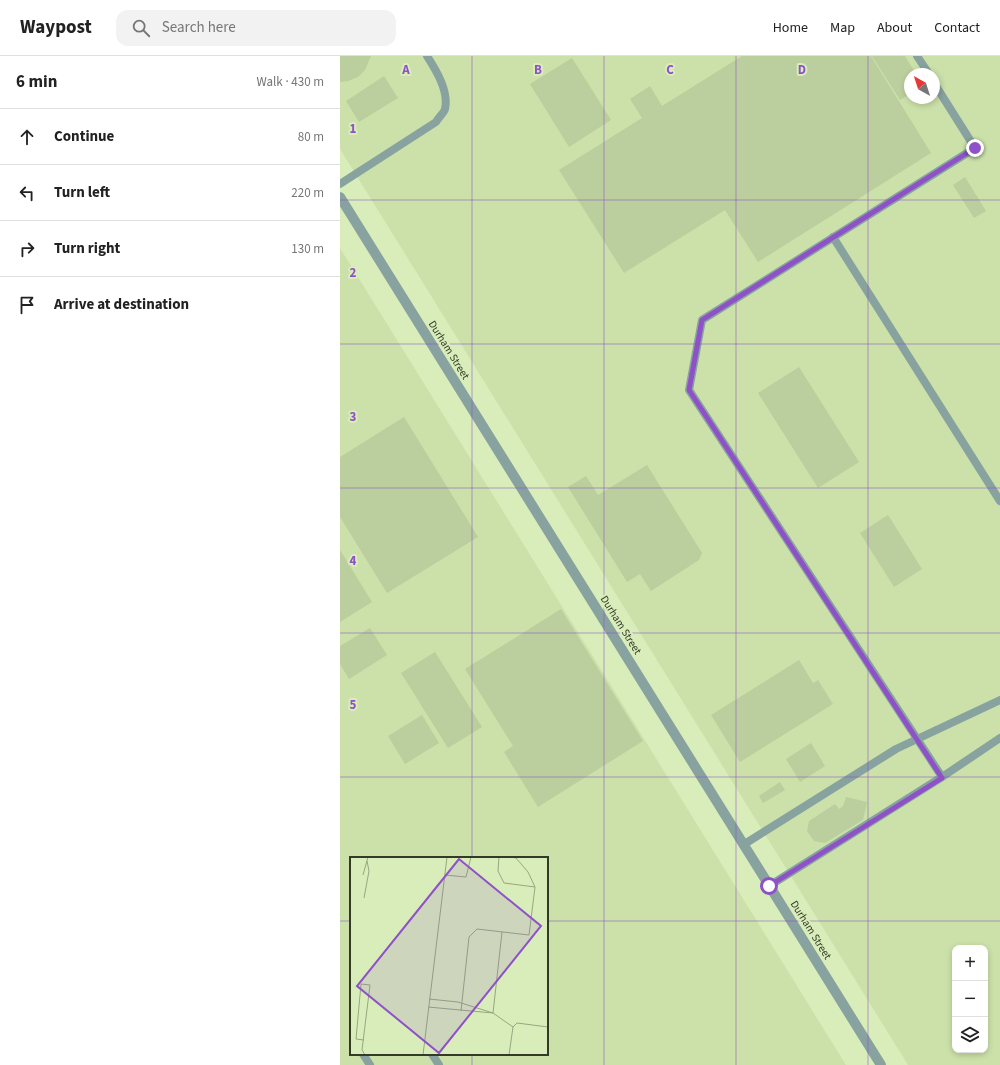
<!DOCTYPE html>
<html lang="en">
<head>
<meta charset="utf-8">
<style>
	:root { --surface:#fff; --page:#f2f2f2; --text:#222; --muted:#767676; --line:#e0e0e0 }
	body { margin:0; font-family:"Source Sans 3",sans-serif; background:var(--page); color:var(--text) }
	.controls { position:absolute; right:12px; bottom:12px; display:grid; overflow:hidden; border-radius:8px; box-shadow:0 2px 6px #0003 }
	.controls button { width:36px; height:36px; display:grid; place-items:center; padding:0; border:0; border-bottom:1px solid var(--line); background:var(--surface); color:var(--text); font:20px sans-serif }
	.compass { position:absolute; left:564px; top:12px; width:36px; height:36px; border-radius:50%; background:var(--surface); box-shadow:0 2px 6px #0003; rotate:321deg }
	.stop { position:absolute; width:12px; height:12px; margin:-9px; border:3px solid #8f51c7; border-radius:50%; background:#fff }
	.stop.end { background:#8f51c7; border-color:#fff; box-shadow:0 1px 4px #0008 }
	.list { margin:0; padding:0; list-style:none }
	h2 { display:flex; justify-content:space-between; align-items:center; height:52px; margin:0; padding:0 16px; font-size:17px }
	h2 small { font-size:13px; font-weight:400; color:var(--muted) }
	.list li { display:grid; grid-template-columns:26px 1fr auto; gap:12px; align-items:center; box-sizing:border-box; height:56px; padding:0 16px; border-top:1px solid var(--line) }
	.list b { display:block; font-size:15px; white-space:nowrap }
	.list em { font-size:13px; font-style:normal; color:var(--muted) }
	.icon { flex:none; width:22px; height:22px; fill:none; stroke:currentColor; stroke-width:2; stroke-linecap:round; stroke-linejoin:round }
	.map { position:relative; flex:none; width:660px; height:1009px; overflow:hidden }
	header { display:flex; align-items:center; gap:24px; box-sizing:border-box; height:56px; padding:0 20px; background:var(--surface); border-bottom:1px solid var(--line) }
	header strong { font-size:19px }
	nav { display:flex; gap:22px; margin-inline-start:auto; font-size:14px }
	.search { width:280px; height:36px; background:var(--page); display:flex; align-items:center; gap:10px; box-sizing:border-box; padding:0 14px; border-radius:12px; color:var(--muted); font-size:15px }
	main { display:flex }
	aside { flex:1; background:var(--surface) }
	.map>svg:first-child { display:block }
</style>
</head>
<body>
<header>
<strong>Waypost</strong>
<div class="search"><svg class="icon" aria-label="search" viewBox="0 0 24 24"><circle cx="10" cy="10" r="6"/><path d="M15 15l6 6"/></svg>Search here</div>
<nav><a>Home</a><a>Map</a><a>About</a><a>Contact</a></nav>
</header>
<main>
<aside>
<h2>6 min<small>Walk · 430 m</small></h2>
<ul class="list">
<li><svg class="icon" aria-label="ahead" viewBox="0 0 24 24"><path d="M12 20V5M6 11l6-6 6 6"/></svg><div><b>Continue</b></div><em>80 m</em></li>
<li><svg class="icon" aria-label="left" viewBox="0 0 24 24"><path d="M17 20v-9H6M10 6l-5 5 5 5"/></svg><div><b>Turn left</b></div><em>220 m</em></li>
<li><svg class="icon" aria-label="right" viewBox="0 0 24 24"><path d="M7 20v-9h11M14 6l5 5-5 5"/></svg><div><b>Turn right</b></div><em>130 m</em></li>
<li><svg class="icon" aria-label="arrive" viewBox="0 0 24 24"><path d="M6 21V4h12l-3 4 3 4H6"/></svg><div><b>Arrive at destination</b></div></li>
</ul>
</aside>
<div class="map">
<svg width="660" height="1009" viewBox="0 0 660 1009">
	<rect width="100%" height="100%" fill="#d9edbb"/>
	<g fill="#cbe1a9" fill-rule="evenodd">
		<path d="M0 0H660V1009H568L0 93ZM570 18H594V42H570ZM615 892H645V994H615Z"/>
		<path d="M0 192 506 1009H0ZM11 802H207V998H11Z"/>
	</g>
	<g fill="#bbce9d">
		<polygon points="0,0 31,0 25,14 18,21 8,25 0,26"/>
		<polygon points="402,0 531,0 591,97 418,206 385,154 284,217 219,114 302,62 290,43 310,30 322,50"/>
		<polygon points="532,0 565,0 576,18 570,18 570,38 560,44"/>
		<polygon points="232,2 271,64 229,91 190,28"/>
		<polygon points="44,20 58,42 19,66 6,45"/>
		<polygon points="625,121 646,155 634,162 613,129"/>
		<polygon points="459,311 519,406 478,432 418,337"/>
		<polygon points="64,361 138,481 47,537 0,461 0,401"/>
		<polygon points="307,409 362,497 359,504 311,535 300,518 287,526 228,431 246,420 258,439"/>
		<polygon points="548,459 582,513 554,531 520,477"/>
		<polygon points="0,494 32,546 0,566"/>
		<polygon points="221,553 303,685 198,751 164,696 173,690 125,613"/>
		<polygon points="30,572 47,599 9,623 0,608 0,590"/>
		<polygon points="95,596 142,671 108,692 61,617"/>
		<polygon points="459,604 473,627 478,624 493,648 400,706 371,659"/>
		<polygon points="82,659 99,687 65,708 48,680"/>
		<polygon points="471,687 485,710 460,726 446,703"/>
		<polygon points="440,726 445,734 423,747 419,740"/>
		<polygon points="506,741 527,746 523,764 485,787 474,785 467,775 469,765 495,748 499,753 503,750"/>
	</g>
	<g fill="none" stroke-linecap="round" stroke-linejoin="round">
		<g stroke="#88a39f" stroke-width="8">
			<polyline points="577,0 589,18"/>
			<polyline points="594,27 635,92 362,264 349,334 602,721"/>
			<path d="M0 128 96 66C98 62 104 57 105 53 109 35 96 14 87 0"/>
			<polyline points="493,181 660,445"/>
			<polyline points="403,789 556,693 660,644"/>
			<polyline points="429,830 602,721 660,682"/>
			<polyline points="23,998 30,1009"/>
			<polyline points="92,998 99,1009"/>
		</g>
		<polyline stroke="#88a39f" stroke-width="10" points="0,141 541,1009"/>
	</g>
	<g fill="none" stroke-linecap="round" stroke-linejoin="round">
		<polyline stroke="#8f51c7" stroke-width="5" points="429,830 602,722 349,334 362,264 635,92"/>
	</g>
	<path fill="none" stroke="#8f51c7" stroke-width="1" stroke-opacity="0.55" d="M132 0V802M264 0V1009M396 0V1009M528 0V1009M0 144H660M0 288H660M0 432H660M0 577H660M0 721H660M0 865H11M207 865H660M132 998V1009"/>
	<g text-anchor="middle" dominant-baseline="central" stroke-width="4" stroke-linejoin="round" paint-order="stroke">
		<g font-size="11" fill="#333b27" stroke="#d9edbb">
			<text transform="translate(109 294) rotate(58)">Durham Street</text>
			<text transform="translate(281 569) rotate(58)">Durham Street</text>
			<text transform="translate(471 874) rotate(58)">Durham Street</text>
		</g>
	</g>
	<g transform="translate(10 801)">
		<rect width="198" height="198" fill="#d9edbb"/>
		<path fill="none" stroke="#97a680" stroke-width="1" d="M149 0 148 14 154 26 185 30M13 18 18 0M95 18 116 20 121 0M14 41 19 14 17 4M79 142 108 145 143 156 152 75M78 150 143 156 163 170 167 166 198 170M111 154 119 80 127 72 179 78 185 30 178 15 166 1 160 0M14 183 6 182 11 127 20 128 12 193 15 198M73 198 97 0M159 198 163 170"/>
		<path fill="#8f51c7" fill-opacity="0.15" stroke="#8f51c7" stroke-width="2" d="M109 2 191 69 89 196 7 129Z"/>
		<rect width="198" height="198" fill="none" stroke="#333b27" stroke-width="2"/>
	</g>
	<g font-size="13" text-anchor="middle" font-weight="bold" fill="#8f51c7" stroke="#d9edbb" stroke-width="4" stroke-linejoin="round" paint-order="stroke">
		<text x="66" y="18">A</text>
		<text x="198" y="18">B</text>
		<text x="330" y="18">C</text>
		<text x="462" y="18">D</text>
		<text x="13" y="77">1</text>
		<text x="13" y="221">2</text>
		<text x="13" y="365">3</text>
		<text x="13" y="509">4</text>
		<text x="13" y="653">5</text>
	</g>
</svg>
<div class="controls">
<button>+</button>
<button>−</button>
<button><svg class="icon" aria-label="layers" viewBox="0 0 24 24"><path d="M12 4l9 5-9 5-9-5zM3 14l9 5 9-5"/></svg></button>
</div>
<svg class="compass" viewBox="-18 -18 36 36"><path d="M0-13l5 13h-10z" fill="#e53935"/><path d="M0 13l5-13h-10z" fill="#767676"/></svg>
<div class="stop" style="left:429px;top:830px"></div>
<div class="stop end" style="left:635px;top:92px"></div>
</div>
</main>
</body>
</html>
